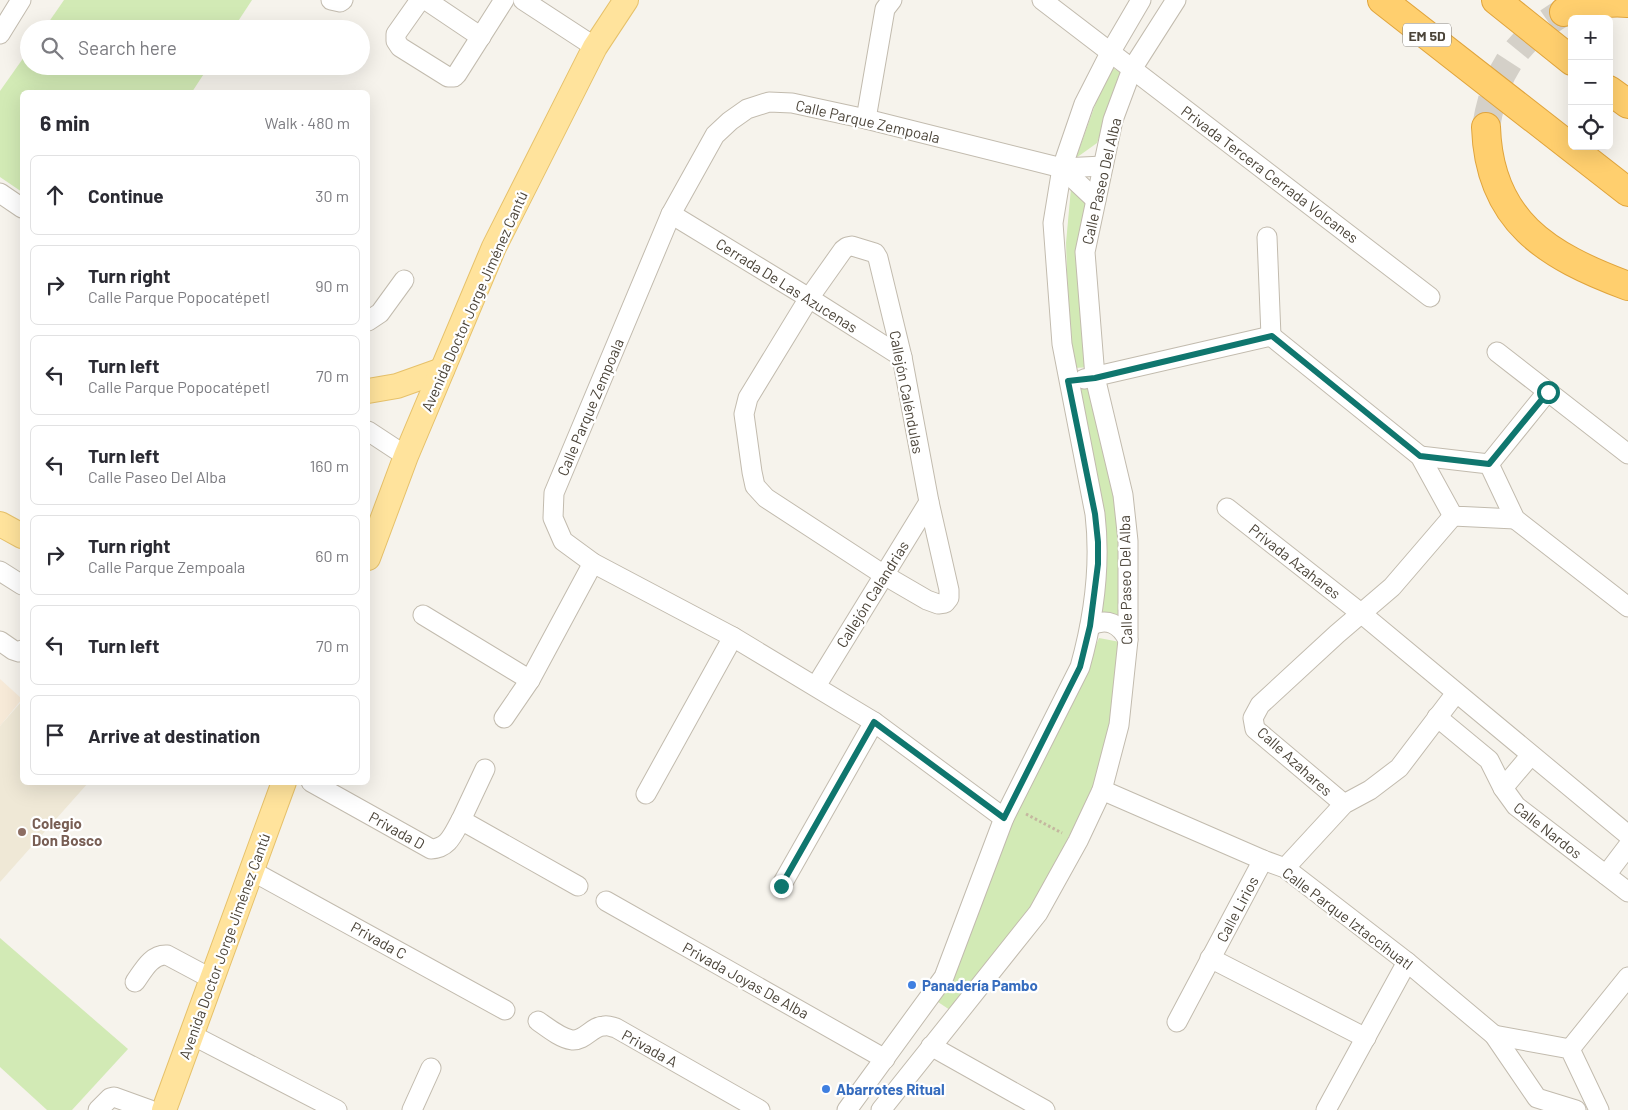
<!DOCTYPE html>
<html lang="en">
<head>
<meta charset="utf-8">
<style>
	:root { --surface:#fff; --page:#f7f7f7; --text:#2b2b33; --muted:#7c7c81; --line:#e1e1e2 }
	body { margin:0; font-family:Barlow,sans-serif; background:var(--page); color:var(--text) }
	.controls { position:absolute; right:15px; top:15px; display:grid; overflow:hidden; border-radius:8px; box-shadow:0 5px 20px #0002 }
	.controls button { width:45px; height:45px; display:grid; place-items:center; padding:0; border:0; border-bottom:1px solid var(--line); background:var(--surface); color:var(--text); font:25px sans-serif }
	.stop { position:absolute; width:15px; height:15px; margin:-11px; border:4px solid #0f766e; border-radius:50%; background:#fff }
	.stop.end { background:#0f766e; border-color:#fff; box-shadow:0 1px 5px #0008 }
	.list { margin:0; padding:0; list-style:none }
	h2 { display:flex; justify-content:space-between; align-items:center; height:65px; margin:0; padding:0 20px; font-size:21px }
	h2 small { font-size:16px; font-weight:400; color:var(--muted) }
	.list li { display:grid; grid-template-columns:32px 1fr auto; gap:15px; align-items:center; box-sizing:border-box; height:80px; margin:0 10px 10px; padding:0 10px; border:1px solid var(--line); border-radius:8px }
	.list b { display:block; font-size:19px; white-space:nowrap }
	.list p { margin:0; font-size:16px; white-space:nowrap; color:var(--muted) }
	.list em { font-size:16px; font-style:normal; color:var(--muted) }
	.icon { flex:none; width:28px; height:28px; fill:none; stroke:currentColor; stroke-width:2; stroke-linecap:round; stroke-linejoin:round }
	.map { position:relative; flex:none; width:1628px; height:1110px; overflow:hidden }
	.search { position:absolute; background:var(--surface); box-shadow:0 5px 20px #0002; left:20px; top:20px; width:350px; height:55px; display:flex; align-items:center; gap:12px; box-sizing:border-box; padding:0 18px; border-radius:28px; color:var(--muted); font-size:19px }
	.panel { position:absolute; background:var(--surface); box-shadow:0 5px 20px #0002; left:20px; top:90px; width:350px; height:695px; border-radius:8px }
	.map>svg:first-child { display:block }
</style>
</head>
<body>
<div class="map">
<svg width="1628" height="1110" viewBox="0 0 1628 1110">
	<rect width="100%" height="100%" fill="#f6f3ec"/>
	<polygon fill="#f7ead8" points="0,679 22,699 0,726"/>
	<polygon fill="#efe8d6" points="22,701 22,782 88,783 0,882 0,726"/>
	<g fill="#d2eab5">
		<polygon points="64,0 252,0 233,29 44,29"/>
		<polygon points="29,50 29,66 209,66 192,92 22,92 22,192 0,177 0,91"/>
		<polygon points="1109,66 1122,73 1097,143 1076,158"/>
		<polygon points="1071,188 1088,197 1091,367 1075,368 1069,330 1066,243"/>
		<polygon points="1094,386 1123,528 1122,619 1098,616 1078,389"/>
		<polygon points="1099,638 1120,642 1114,730 1079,834 1037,912 953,1012 935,1000 1004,835 1045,755"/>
		<polygon points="0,938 128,1049 72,1110 47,1110 0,1067"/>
	</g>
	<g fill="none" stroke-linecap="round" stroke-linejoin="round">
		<path stroke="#d4d0c8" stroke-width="28" stroke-dasharray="28 14" stroke-linecap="butt" d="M1486 127C1495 72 1516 40 1564 12"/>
		<g stroke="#c2bbae" stroke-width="21">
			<g id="minor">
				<polyline points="331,0 340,2 343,0"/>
				<polyline points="420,0 396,34 396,41 400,47 448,77 454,77 457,74 504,0"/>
				<polyline points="426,0 481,37"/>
				<polyline points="523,0 595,47"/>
				<polyline points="1042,0 1430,297"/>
				<polyline points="0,34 21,0"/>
				<polyline points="866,119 885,9 892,0"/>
				<polyline points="1062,168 1096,200"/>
				<polyline points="0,193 22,208"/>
				<polyline points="671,214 809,298 902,357"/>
				<polyline points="1267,237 1271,336"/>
				<polygon points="852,246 875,253 878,258 902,357 929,502 949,590 949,598 945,603 938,604 927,600 884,575 766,498 755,486 752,472 744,414 748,398 809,298 843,250 847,247"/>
				<polyline points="368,321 380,313 404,280"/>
				<polyline points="1497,352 1628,454"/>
				<polyline points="1084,379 1271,336 1420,456 1453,516 1515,519"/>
				<polyline points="368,431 406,456"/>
				<polyline points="1420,456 1489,464 1515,519 1628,607"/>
				<polyline points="1489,464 1548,391"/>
				<polyline points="1227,508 1362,614 1628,835"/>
				<polyline points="0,571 22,585"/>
				<polyline points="423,615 530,680"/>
				<path d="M1090 626C1107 617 1120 624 1128 640"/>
				<polyline points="0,641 13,650 19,652 22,650"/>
				<polyline points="816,686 929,502"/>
				<polyline points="1437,717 1489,760 1503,788 1516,806 1628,892"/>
				<polyline points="504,718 530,680 593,563"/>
				<path d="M311 782 431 849C449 848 453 834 461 820L578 886"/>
				<polyline points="1503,788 1531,755"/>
				<polyline points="1102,790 1263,860 1285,868 1407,962 1494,1035 1537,1098 1576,1110"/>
				<polyline points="646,794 733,637"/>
				<polyline points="1344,804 1255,729 1253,718 1260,705 1337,634 1392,587 1453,516"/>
				<polyline points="1004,818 874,722 733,637 593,563 563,541 553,518 554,493 671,214 715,135 730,121 747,109 769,102 792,103 866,119 1062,168 1103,166"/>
				<polyline points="461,820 485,769"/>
				<polyline points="1285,868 1344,804 1370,790 1399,768 1456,693"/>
				<polyline points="252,871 505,1010"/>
				<polyline points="1606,875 1628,846"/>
				<polyline points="781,886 874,722"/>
				<polyline points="606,901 885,1059"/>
				<polyline points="1210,958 1366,1038"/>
				<path d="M135 982C143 971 151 954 167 955L212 979"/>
				<path d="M538 1021C548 1028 560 1038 572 1040 585 1041 592 1026 604 1026 608 1025 612 1027 616 1028L760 1110"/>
				<polyline points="1177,1022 1263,860"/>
				<polyline points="192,1035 337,1110"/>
				<polyline points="1494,1035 1570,1049 1599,1110"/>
				<polyline points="931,1046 1045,1110"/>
				<polyline points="1570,1049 1628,977"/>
				<polyline points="98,1110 110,1098 114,1097 150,1110"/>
				<polyline points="412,1110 431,1068"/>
				<path d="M847 1110 944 977 1004 818 1080 667C1094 617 1101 566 1095 514L1062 344 1053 223 1062 168 1084 104 1110 53 1141 0"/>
				<polyline points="881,1110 1038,913 1078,841 1102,790 1119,725 1128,640 1128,541 1123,495 1095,377 1085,252 1113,120 1132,69 1176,0"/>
				<polyline points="1326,1110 1407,962"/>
			</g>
		</g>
		<g stroke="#e6c16a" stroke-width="26">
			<g id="major">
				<polyline points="368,391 397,386 442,370"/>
				<polyline points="0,524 22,536"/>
				<polyline points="368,558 406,456 494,247 595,47 626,0"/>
				<polyline points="164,1110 284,782"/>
			</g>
		</g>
		<g stroke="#e0a43c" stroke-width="30">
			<g id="highway">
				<polyline points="1382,0 1628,192"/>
				<polyline points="1496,0 1572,61"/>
				<path d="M1564 12C1585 5 1606 1 1628 3"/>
				<polyline points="1609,90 1628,104"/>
				<path d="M1486 127C1489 221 1547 256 1628 286"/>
			</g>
		</g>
		<polyline stroke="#c4b79f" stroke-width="3" stroke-dasharray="2.5 2.5" stroke-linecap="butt" points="1026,814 1062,833"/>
		<use href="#minor" stroke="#fff" stroke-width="19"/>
		<use href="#major" stroke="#ffe39c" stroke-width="24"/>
		<use href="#highway" stroke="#ffcf6e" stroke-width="28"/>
	</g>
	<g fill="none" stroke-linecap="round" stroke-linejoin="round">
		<polyline stroke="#0f766e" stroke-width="6" points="781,886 874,722 1004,818 1080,667 1090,626 1098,564 1098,542 1095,514 1068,381 1095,378 1272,336 1420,456 1489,464 1548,392"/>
	</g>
	<circle fill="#8d6e63" stroke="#fff" stroke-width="2" cx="22" cy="832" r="5"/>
	<g fill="#3f7fe0" stroke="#fff" stroke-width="2">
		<circle cx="912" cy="985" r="5"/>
		<circle cx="826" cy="1089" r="5"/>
	</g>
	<g text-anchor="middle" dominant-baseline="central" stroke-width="4.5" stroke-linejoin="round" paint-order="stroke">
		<rect fill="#fff" stroke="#817c74" stroke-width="1" x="1403" y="23.5" width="48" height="23" rx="4"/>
		<g font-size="14" font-weight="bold" fill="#4b4439">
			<text x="1427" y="35">EM 5D</text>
		</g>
		<g font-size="15" fill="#4b4439" stroke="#fff">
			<text transform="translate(868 121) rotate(13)">Calle Parque Zempoala</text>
			<text transform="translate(1270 174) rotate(37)">Privada Tercera Cerrada Volcanes</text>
			<text transform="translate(1101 181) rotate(-77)">Calle Paseo Del Alba</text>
			<text transform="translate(787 285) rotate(32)">Cerrada De Las Azucenas</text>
			<text transform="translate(474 301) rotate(-66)">Avenida Doctor Jorge Jiménez Cantú</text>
			<text transform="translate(907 392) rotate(79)">Callejón Caléndulas</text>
			<text transform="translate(590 407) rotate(-67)">Calle Parque Zempoala</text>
			<text transform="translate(1295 561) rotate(38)">Privada Azahares</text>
			<text transform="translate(1125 580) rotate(-91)">Calle Paseo Del Alba</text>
			<text transform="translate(872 594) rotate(-58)">Callejón Calandrias</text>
			<text transform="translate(1295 761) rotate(42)">Calle Azahares</text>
			<text transform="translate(397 830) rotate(29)">Privada D</text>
			<text transform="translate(1548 830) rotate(38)">Calle Nardos</text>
			<text transform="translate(1237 909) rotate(-62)">Calle Lirios</text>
			<text transform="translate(1348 918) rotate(37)">Calle Parque Iztaccíhuatl</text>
			<text transform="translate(379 940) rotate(29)">Privada C</text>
			<text transform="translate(224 946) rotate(-70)">Avenida Doctor Jorge Jiménez Cantú</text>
			<text transform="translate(746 980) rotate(29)">Privada Joyas De Alba</text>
			<text transform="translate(650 1048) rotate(29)">Privada A</text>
		</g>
		<g font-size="15" font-weight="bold" fill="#785e54" stroke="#fff" text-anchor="start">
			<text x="32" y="823">Colegio<tspan x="32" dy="17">Don Bosco</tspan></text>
		</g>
		<g font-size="15" font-weight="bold" fill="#366cbe" stroke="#fff" text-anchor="start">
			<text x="922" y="985">Panadería Pambo</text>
			<text x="836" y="1089">Abarrotes Ritual</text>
		</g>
	</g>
</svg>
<div class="controls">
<button>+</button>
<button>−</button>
<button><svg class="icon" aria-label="locate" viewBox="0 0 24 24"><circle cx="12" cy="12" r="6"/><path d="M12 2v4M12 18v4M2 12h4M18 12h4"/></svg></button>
</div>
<div class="stop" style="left:1548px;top:392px"></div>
<div class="stop end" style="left:781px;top:886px"></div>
<div class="search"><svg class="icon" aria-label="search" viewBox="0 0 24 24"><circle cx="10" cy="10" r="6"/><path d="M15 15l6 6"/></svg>Search here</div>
<section class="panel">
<h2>6 min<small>Walk · 480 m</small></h2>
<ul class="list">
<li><svg class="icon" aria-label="ahead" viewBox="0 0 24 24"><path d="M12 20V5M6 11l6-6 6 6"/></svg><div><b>Continue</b></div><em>30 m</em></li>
<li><svg class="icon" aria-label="right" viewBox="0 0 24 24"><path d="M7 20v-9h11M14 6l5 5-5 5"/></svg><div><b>Turn right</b><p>Calle Parque Popocatépetl</p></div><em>90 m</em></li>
<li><svg class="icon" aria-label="left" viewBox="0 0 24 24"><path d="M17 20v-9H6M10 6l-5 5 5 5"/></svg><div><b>Turn left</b><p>Calle Parque Popocatépetl</p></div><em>70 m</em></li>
<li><svg class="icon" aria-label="left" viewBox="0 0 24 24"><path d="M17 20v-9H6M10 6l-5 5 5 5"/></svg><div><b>Turn left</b><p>Calle Paseo Del Alba</p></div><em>160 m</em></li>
<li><svg class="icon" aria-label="right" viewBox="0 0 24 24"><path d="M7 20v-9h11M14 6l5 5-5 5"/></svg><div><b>Turn right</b><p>Calle Parque Zempoala</p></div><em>60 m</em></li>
<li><svg class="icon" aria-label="left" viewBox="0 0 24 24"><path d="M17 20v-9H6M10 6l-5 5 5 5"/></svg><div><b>Turn left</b></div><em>70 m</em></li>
<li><svg class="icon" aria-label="arrive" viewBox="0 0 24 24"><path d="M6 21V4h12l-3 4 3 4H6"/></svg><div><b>Arrive at destination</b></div></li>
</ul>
</section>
</div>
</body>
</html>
